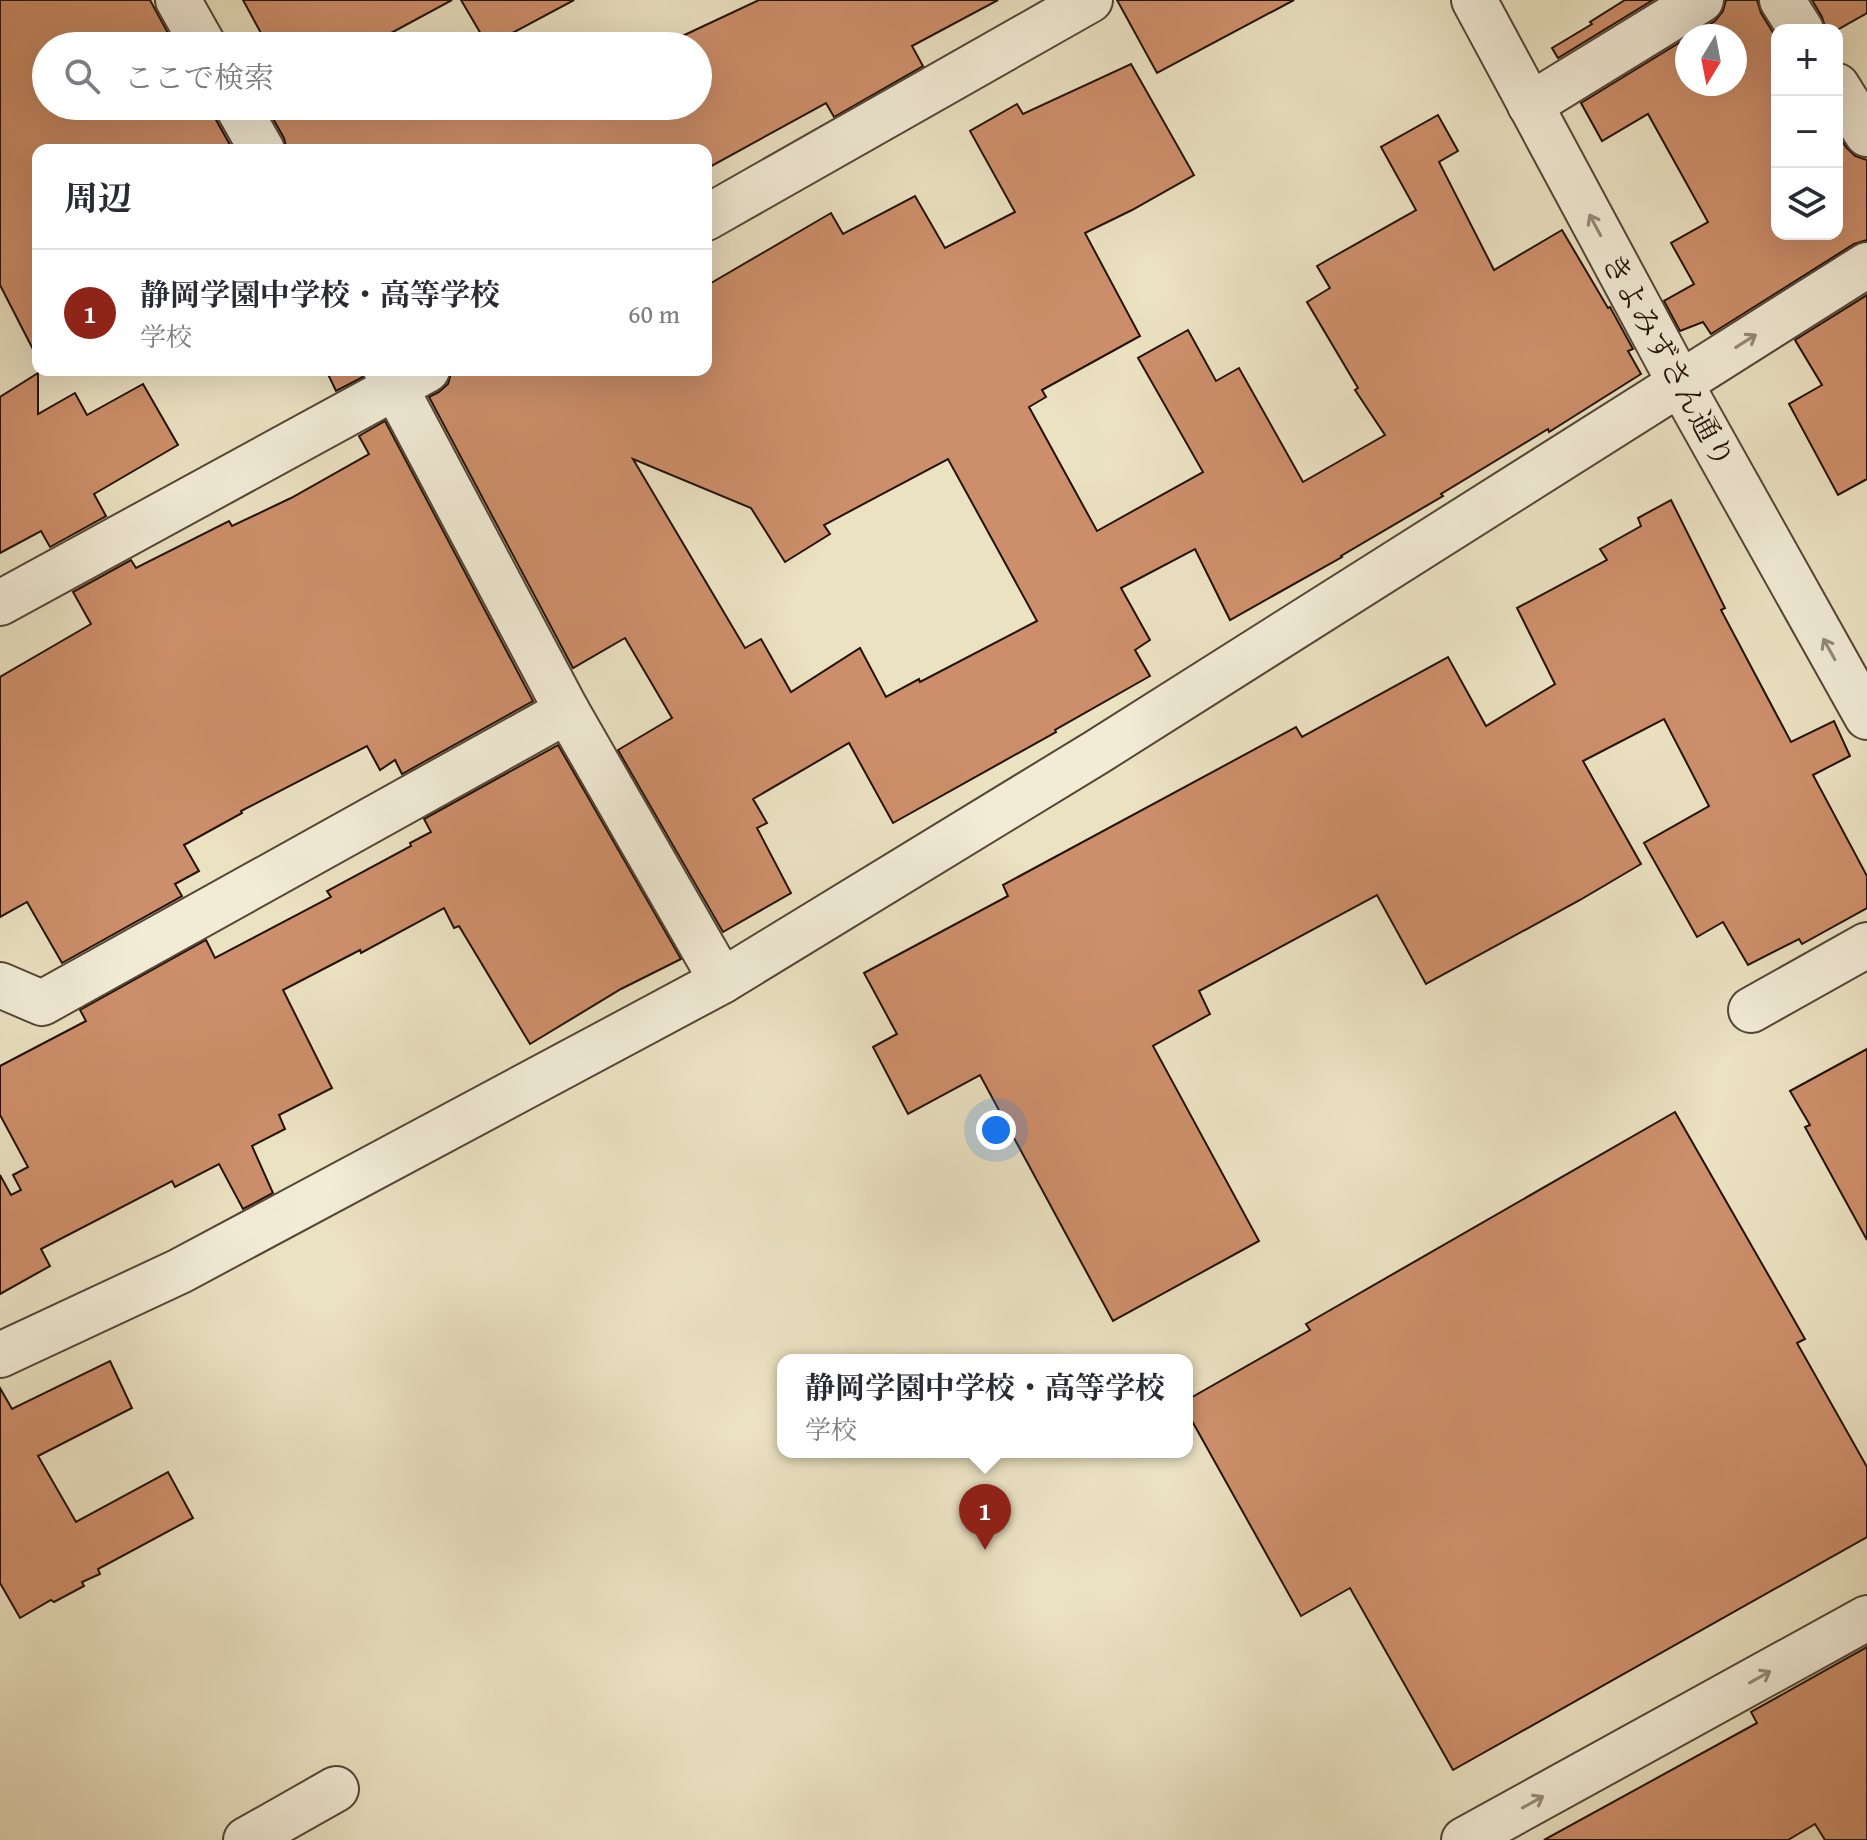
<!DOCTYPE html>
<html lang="ja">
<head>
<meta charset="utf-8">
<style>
	:root { --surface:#fff; --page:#f2f2f3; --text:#2b2b33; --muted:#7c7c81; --line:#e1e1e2; --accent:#8f2418 }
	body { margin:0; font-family:"Gentium Book Plus","Noto Serif JP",serif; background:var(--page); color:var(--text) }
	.controls { position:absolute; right:24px; top:24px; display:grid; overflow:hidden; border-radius:16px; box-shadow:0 8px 32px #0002 }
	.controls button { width:72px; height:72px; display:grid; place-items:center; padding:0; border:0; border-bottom:2px solid var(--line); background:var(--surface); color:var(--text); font:40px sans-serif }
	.compass { position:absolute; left:1675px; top:24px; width:72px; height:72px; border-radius:50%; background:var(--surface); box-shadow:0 8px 32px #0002; rotate:190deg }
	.you { position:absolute; left:996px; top:1130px; width:28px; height:28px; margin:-20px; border:6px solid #fff; border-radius:50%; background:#1a73e8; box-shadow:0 0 0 12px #1a73e833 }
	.badge { display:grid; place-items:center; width:52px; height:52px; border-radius:50%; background:var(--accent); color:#fff; font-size:26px; font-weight:700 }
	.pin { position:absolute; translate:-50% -66px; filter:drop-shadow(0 2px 4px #0008) }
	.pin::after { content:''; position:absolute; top:42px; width:28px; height:24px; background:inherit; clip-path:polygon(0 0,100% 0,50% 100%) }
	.popup { position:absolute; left:777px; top:1354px; width:416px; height:104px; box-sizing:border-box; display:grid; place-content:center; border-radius:16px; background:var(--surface); filter:drop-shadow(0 2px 6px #0005); font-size:26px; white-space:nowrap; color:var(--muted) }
	.popup b { font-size:30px; color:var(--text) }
	.popup::after { content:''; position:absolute; left:50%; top:100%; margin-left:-16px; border:16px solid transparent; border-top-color:var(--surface) }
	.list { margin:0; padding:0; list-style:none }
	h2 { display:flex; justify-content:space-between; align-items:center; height:104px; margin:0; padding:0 32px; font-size:34px }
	h2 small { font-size:26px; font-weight:400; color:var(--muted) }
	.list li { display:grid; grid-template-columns:52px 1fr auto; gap:24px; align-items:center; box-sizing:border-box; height:128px; padding:0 32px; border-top:2px solid var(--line) }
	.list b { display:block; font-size:30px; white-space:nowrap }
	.list p { margin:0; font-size:26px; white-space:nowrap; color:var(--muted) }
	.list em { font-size:26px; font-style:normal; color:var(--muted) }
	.icon { flex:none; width:44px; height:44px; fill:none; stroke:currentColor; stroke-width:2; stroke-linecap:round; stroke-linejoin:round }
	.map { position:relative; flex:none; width:1867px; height:1840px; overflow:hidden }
	.search { position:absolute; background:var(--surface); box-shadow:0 8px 32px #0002; left:32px; top:32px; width:680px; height:88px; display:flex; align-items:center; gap:20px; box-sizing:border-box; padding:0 28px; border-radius:44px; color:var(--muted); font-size:30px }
	.panel { position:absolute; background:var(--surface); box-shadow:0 8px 32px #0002; left:32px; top:144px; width:680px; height:232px; border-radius:16px }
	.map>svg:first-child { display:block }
</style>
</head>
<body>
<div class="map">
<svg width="1867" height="1840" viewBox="0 0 1867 1840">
	<rect width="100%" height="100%" fill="#ebe2c2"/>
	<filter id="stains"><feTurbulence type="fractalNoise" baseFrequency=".0025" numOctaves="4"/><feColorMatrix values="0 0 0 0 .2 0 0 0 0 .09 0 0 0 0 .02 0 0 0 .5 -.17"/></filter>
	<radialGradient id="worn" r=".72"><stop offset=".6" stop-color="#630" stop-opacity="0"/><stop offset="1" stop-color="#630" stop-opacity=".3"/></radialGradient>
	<g fill="#cd8f6b" stroke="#231208" stroke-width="2" fill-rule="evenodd">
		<polygon points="0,0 150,0 175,46 46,46 46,106 209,106 210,108 212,107 215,118 233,150 38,150 38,359 0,285"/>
		<polygon points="243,0 452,0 367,46 268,46"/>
		<polygon points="461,0 574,0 488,46"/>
		<polygon points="759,0 998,0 912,46 923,66 834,117 826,103 706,169 706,150 287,150 284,138 266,106 698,106 698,46 661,46"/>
		<polygon points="1117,0 1294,0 1157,73"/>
		<polygon points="1625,0 1653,0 1558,58 1552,48 1592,24 1590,22"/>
		<polygon points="1726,0 1757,0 1761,13 1777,39 1777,234 1837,234 1837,133 1846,147 1855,156 1867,160 1867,240 1854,244 1711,334 1703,322 1680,331 1664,301 1694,284 1671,243 1708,222 1648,114 1602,141 1581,103 1687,38 1687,84 1735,84 1735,36 1690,36 1715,21 1723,11"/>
		<polygon points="1812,0 1867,0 1867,13 1837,30 1826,30 1822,17"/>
		<path d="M1131 64 1194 175 1132 210 1085 233 1140 336 1042 390 1046 397 1029 407 1097 531 1203 472 1138 358 1188 330 1216 381 1239 368 1303 482 1385 435 1355 390 1358 388 1307 302 1330 288 1317 266 1416 210 1381 147 1438 115 1458 151 1439 162 1494 270 1562 230 1608 308 1610 307 1633 349 1628 351 1641 374 1549 432 1548 429 1441 494 1443 496 1341 556 1342 557 1230 620 1195 549 1121 588 1150 640 1135 650 1150 676 1055 730 1056 732 893 823 849 743 753 799 767 823 757 828 791 893 723 932 618 750 672 718 625 638 573 668 429 397 439 392 448 384 452 370H706V286L831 213 843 234 915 196 945 248 1015 212 970 131 1017 104 1023 114ZM633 459 751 508 785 562 830 534 824 525 948 459 1037 621 920 682 919 679 886 697 860 648 791 692 761 639 745 648Z"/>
		<polygon points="1867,295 1867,479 1838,495 1789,404 1822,385 1795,340"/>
		<polygon points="326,370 361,370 363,377 336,391"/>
		<polygon points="38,373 38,414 75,393 87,415 143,384 178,445 94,494 106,516 50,547 41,531 0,553 0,397"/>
		<polygon points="385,421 533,701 402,774 395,760 380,770 367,746 241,811 242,813 184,845 199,871 175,884 182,896 62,963 27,902 0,917 0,677 91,624 73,592 131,560 136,568 229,521 232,526 291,498 369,454 359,436"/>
		<polygon points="1671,500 1725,608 1721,610 1791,742 1834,721 1850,756 1813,775 1867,876 1867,908 1802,944 1799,939 1748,965 1723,922 1697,937 1644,843 1709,806 1664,719 1583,761 1641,864 1580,900 1426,984 1377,895 1199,991 1210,1014 1153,1046 1259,1241 1113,1321 980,1075 908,1114 873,1047 897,1034 864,973 1008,896 1003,885 1296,727 1302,737 1448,657 1486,726 1555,684 1517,608 1607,560 1600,549 1641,526 1638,518"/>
		<polygon points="558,745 681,959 621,989 530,1044 459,926 454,928 444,908 361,953 360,950 283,990 332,1088 279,1115 285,1129 252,1146 273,1193 243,1209 219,1164 175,1187 172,1181 41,1249 50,1266 0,1294 0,1175 11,1195 21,1190 13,1175 28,1167 0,1115 0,1066 86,1021 80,1010 206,940 215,958 331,897 327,891 411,846 410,843 431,832 424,819"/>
		<polygon points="1867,1049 1867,1240 1805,1127 1810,1125 1790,1091"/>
		<polygon points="1675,1112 1805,1339 1797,1343 1867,1467 1867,1537 1453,1770 1350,1588 1301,1616 1187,1412 1187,1400 1310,1330 1306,1324"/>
		<polygon points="110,1361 132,1408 38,1456 76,1522 168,1472 193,1518 98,1569 100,1574 82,1582 84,1586 54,1602 51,1600 20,1618 0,1583 0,1388 12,1409"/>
		<polygon points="1867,1647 1867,1840 1825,1840 1815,1824 1788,1840 1544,1840 1757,1723 1751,1712"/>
	</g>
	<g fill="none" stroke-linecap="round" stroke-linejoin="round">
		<g stroke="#554636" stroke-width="48">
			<g id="street">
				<polyline points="178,0 204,46"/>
				<polyline points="1474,0 1680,383 1867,717"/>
				<polyline points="1782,0 1801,30"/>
				<polyline points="1837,86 1867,134"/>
				<polyline points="1530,105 1701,0"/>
				<polyline points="237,106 262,150"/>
				<polyline points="706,218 1090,0"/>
				<polyline points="386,370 567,711 722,981"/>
				<polyline points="0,603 427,370"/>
				<polyline points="0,985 42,1003 567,711"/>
				<polyline points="1751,1010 1867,945"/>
				<polyline points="0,1355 180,1271 722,981 1097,752 1867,265"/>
				<polyline points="246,1840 336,1789"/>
				<polyline points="1464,1840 1867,1618"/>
			</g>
		</g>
		<use href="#street" stroke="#f2ecd7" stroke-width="44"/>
	</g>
	<defs><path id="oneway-shaft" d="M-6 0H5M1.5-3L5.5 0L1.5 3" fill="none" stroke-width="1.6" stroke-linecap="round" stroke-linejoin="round" transform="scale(2)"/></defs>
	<g stroke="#958a7a">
		<use href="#oneway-shaft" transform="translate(1595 225) rotate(-118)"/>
		<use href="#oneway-shaft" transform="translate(1746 341) rotate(-32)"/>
		<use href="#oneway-shaft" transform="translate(1829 649) rotate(-119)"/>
		<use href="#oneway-shaft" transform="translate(1760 1677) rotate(-29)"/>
		<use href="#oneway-shaft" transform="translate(1533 1802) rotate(-29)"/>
	</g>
	<g text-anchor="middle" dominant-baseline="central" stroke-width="7" stroke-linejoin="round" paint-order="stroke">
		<g font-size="30" fill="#231208" stroke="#f2ecd7">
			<text transform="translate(1669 360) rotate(61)">きよみずさん通り</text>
		</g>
	</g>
	<rect width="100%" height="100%" filter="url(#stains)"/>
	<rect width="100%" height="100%" fill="url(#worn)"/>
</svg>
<div class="controls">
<button>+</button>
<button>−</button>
<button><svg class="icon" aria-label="layers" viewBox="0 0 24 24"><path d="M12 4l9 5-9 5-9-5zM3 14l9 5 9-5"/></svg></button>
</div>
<svg class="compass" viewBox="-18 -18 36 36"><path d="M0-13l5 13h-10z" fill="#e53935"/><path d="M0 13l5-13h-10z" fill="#7c7c81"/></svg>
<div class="you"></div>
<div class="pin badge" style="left:985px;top:1550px">1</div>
<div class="popup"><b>静岡学園中学校・高等学校</b>学校</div>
<div class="search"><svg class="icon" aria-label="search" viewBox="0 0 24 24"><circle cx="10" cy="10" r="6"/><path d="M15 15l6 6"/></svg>ここで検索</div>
<section class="panel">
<h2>周辺<small></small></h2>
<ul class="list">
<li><span class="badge">1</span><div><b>静岡学園中学校・高等学校</b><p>学校</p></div><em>60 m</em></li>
</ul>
</section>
</div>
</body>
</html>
